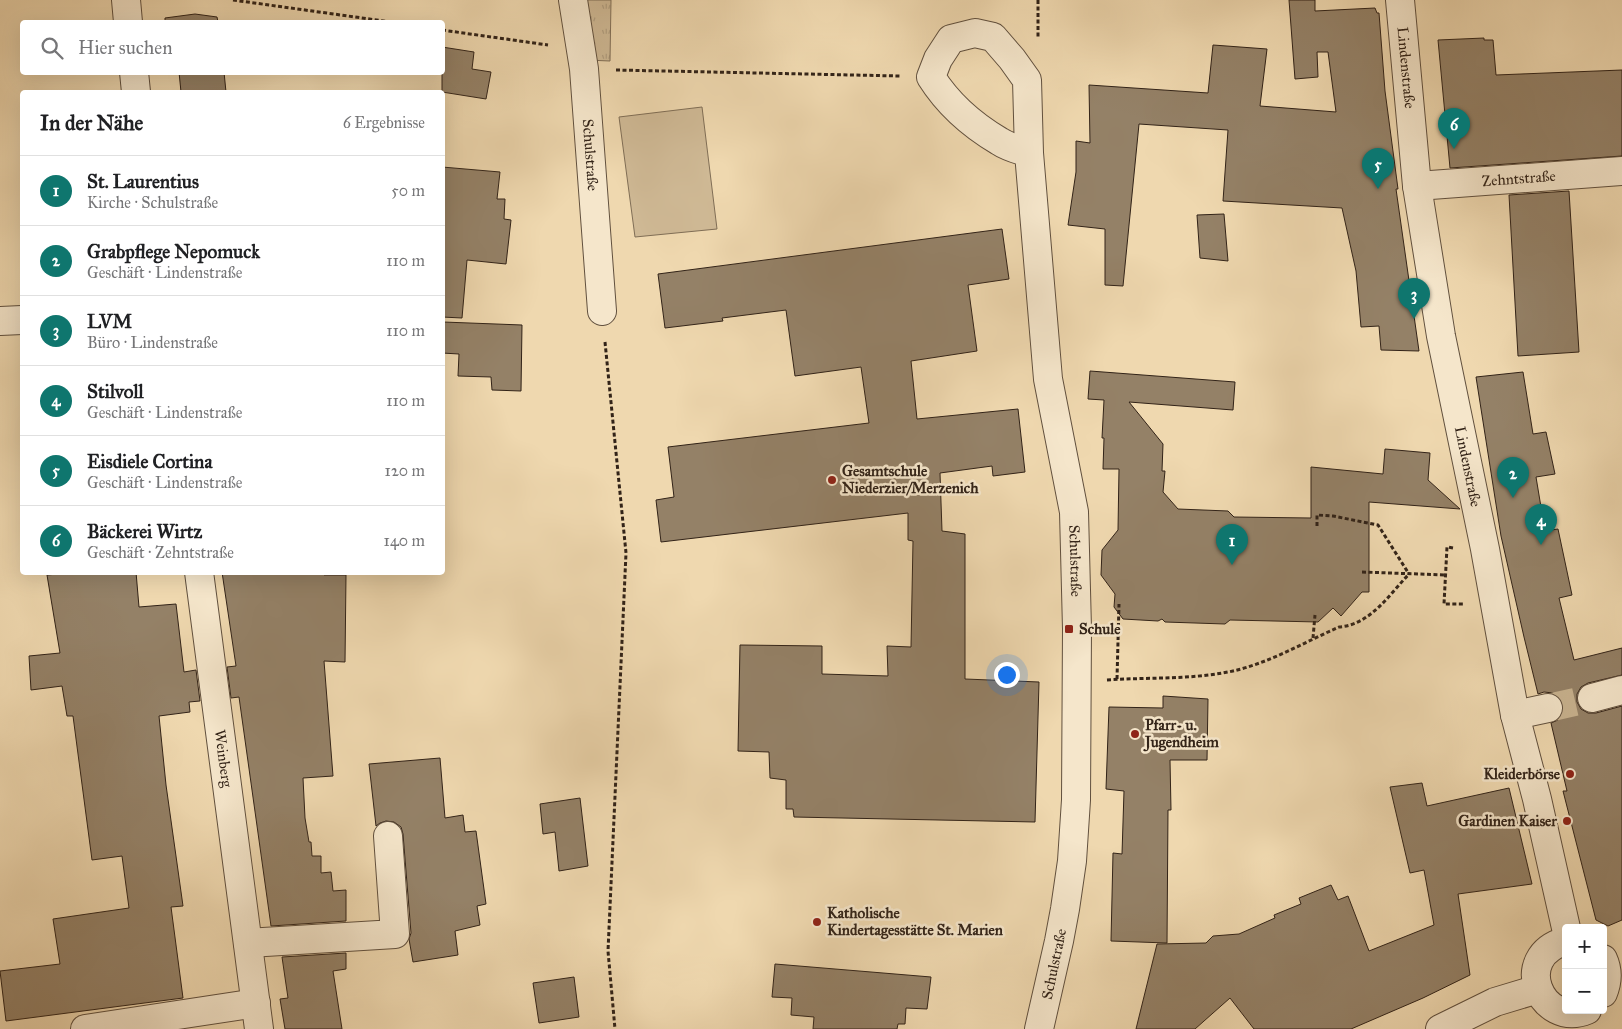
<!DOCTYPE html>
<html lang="de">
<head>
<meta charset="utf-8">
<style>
	:root { --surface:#fff; --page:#f2f2f2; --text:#202124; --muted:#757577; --line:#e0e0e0; --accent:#0f766e }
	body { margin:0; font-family:"IM FELL Great Primer",serif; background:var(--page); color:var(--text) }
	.controls { position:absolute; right:15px; bottom:15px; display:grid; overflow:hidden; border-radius:5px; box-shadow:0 5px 20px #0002 }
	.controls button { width:45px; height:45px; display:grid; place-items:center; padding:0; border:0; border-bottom:1px solid var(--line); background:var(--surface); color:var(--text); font:25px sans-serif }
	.you { position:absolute; left:1006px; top:674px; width:18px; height:18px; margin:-12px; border:4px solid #fff; border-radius:50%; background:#1a73e8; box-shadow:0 0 0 8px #1a73e833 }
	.badge { display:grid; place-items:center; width:32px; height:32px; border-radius:50%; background:var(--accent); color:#fff; font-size:16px; font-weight:700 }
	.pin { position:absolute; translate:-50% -41px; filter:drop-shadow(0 1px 2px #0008) }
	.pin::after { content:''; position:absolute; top:26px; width:18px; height:15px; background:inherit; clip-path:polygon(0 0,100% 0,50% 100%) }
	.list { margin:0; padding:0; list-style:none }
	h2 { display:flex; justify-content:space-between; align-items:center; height:65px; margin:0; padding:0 20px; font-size:21px }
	h2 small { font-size:16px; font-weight:400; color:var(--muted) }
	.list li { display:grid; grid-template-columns:32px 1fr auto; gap:15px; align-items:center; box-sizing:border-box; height:70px; padding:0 20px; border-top:1px solid var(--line) }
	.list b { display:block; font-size:19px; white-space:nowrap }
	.list p { margin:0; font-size:16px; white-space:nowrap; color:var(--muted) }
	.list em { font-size:16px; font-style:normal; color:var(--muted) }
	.icon { flex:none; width:28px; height:28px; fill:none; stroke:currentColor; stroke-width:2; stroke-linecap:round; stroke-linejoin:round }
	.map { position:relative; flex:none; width:1622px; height:1029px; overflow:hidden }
	.search { position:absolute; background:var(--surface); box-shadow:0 5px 20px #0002; left:20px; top:20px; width:425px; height:55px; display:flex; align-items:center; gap:12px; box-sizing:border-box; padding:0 18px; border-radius:5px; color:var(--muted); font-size:19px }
	.panel { position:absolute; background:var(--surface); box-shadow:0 5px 20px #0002; left:20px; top:90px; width:425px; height:485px; border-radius:5px }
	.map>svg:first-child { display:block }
</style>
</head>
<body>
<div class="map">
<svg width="1622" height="1029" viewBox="0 0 1622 1029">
	<defs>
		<pattern id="grass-tufts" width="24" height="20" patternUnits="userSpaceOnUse" patternTransform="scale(1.25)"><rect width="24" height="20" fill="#cfb995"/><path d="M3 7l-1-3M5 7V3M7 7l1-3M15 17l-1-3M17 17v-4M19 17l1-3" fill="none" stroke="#b29f80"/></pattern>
	</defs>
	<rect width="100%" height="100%" fill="#efd8af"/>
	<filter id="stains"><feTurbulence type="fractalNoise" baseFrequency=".004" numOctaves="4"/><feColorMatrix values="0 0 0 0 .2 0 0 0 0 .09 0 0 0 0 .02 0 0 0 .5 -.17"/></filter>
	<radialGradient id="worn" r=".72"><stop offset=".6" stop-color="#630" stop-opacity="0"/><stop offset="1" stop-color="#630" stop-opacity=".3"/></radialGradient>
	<polygon fill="url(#grass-tufts)" stroke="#806e56" points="577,0 611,0 610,61 586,60"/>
	<polygon fill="#cfb995" stroke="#806e56" points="702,107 717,229 635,237 619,117"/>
	<g fill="#948167" stroke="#322318">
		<polygon points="1289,0 1315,0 1315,11 1375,8 1377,13 1379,13 1385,91 1398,189 1396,189 1419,351 1381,350 1379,326 1361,327 1356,271 1342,208 1223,201 1228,130 1139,124 1123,286 1105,285 1105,229 1068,225 1076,172 1076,141 1090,143 1089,85 1208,93 1213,45 1267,49 1260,106 1336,112 1328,52 1317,52 1318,77 1295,79"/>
		<polygon points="195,14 217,17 218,22 165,22 165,18"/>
		<polygon points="1484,38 1484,40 1493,40 1496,75 1622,70 1622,156 1450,168 1438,40"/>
		<polygon points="442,47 474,52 472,69 491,72 486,99 442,92"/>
		<polygon points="179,72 224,72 226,92 181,92"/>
		<polygon points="442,167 500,172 497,199 505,199 504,219 511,220 506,264 467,260 462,318 442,317"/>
		<polygon points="1569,191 1579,352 1518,356 1509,195"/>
		<polygon points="1224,214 1228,261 1200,258 1197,215"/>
		<polygon points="1002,229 1009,279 968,285 977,351 911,361 917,419 1018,409 1025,472 993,476 992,466 940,473 942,531 965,534 965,679 1039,682 1035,822 794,817 793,809 786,809 786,780 770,778 769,752 738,751 740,645 822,646 822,674 888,676 887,646 911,647 913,541 908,540 908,513 661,542 656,500 674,497 668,447 869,423 861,367 795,376 786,310 722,318 723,321 665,328 658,274"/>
		<polygon points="443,322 522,325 521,391 492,390 491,377 458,376 459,354 442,353"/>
		<polygon points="1090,371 1235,382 1233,410 1129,402 1163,444 1162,471 1165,471 1163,492 1178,509 1228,511 1234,517 1311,518 1311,467 1383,474 1385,449 1430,453 1428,480 1460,509 1369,502 1369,592 1362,592 1341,616 1333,608 1318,622 1230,620 1225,624 1165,622 1162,619 1158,621 1123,619 1114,607 1115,594 1101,575 1102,550 1118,530 1119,469 1103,469 1104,438 1102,438 1104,400 1088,399"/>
		<polygon points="1523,372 1533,434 1546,432 1555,474 1536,477 1545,531 1558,529 1572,595 1559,598 1574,660 1622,648 1622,675 1588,683 1581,687 1577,694 1577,702 1581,709 1588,713 1596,713 1622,706 1622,920 1608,926 1596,920 1563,791 1567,791 1551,723 1558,720 1563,713 1563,704 1559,697 1553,693 1544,692 1538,694 1524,637 1501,536 1476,377"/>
		<polygon points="80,572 136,572 139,607 176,604 184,672 196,670 200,701 189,702 190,712 159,716 166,785 183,906 171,907 183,998 6,1021 0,971 60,964 53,919 129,908 122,856 92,860 73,716 67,716 62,686 31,690 29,656 60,653 47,575"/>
		<polygon points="222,572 324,572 324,575 346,575 345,662 324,661 333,776 303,778 305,818 309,842 311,842 312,856 321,856 321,873 331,872 333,891 346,890 346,921 271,926 239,697 231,698 227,667 236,666"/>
		<polygon points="1163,696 1208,699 1207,760 1170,760 1171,810 1168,810 1167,943 1111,941 1113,853 1122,854 1124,791 1106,789 1109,707 1163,708"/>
		<polygon points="440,758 445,818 463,815 465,832 476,831 486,904 477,906 480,925 455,931 458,955 413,962 409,939 411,933 403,834 401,827 394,822 386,821 380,823 376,826 369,764"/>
		<polygon points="1422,783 1427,806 1509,788 1532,884 1458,894 1470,975 1423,998 1351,1029 1254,1029 1230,998 1195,1029 1136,1029 1157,944 1206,943 1213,936 1239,934 1275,918 1274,915 1301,904 1299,898 1331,885 1338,900 1348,896 1369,951 1434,925 1424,870 1410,873 1390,787"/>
		<polygon points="580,798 588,866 559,871 555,832 543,834 540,804"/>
		<polygon points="346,953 346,969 333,971 342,1029 285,1029 280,999 288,998 282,957"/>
		<polygon points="775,964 931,977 927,1009 906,1008 905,1024 898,1024 897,1029 813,1029 814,1017 791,1015 792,998 772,997"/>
		<polygon points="574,977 579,1017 539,1023 533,983"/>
	</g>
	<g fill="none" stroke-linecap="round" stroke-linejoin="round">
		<polyline stroke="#c9b491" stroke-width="28" stroke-dasharray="28 14" stroke-linecap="butt" points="1548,708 1592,698"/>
		<g stroke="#61503e" stroke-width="30">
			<g id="minor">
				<polyline points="126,0 128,22"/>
				<path id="s1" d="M573 0 584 69 602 311"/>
				<path id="s2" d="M1400 0 1417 186 1441 336 1485 549 1515 715 1537 799 1566 928"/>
				<polyline points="134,72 136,92"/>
				<path id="s3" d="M1029 153C1019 150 1008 147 999 141 972 125 948 104 931 77L938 59 951 39 975 33 993 37 1012 59 1027 80 1029 153 1048 379 1074 512 1077 629 1076 800 1072 861 1065 909 1059 941 1039 1029"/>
				<path id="s4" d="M1417 186 1622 171"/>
				<polyline points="0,321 22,320"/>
				<path id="s5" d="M199 572 259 1029"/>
				<polyline points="1592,698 1622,690"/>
				<polyline points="1515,715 1548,708"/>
				<path d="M1566 941C1510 956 1541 1029 1587 1010"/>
				<polyline points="248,943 395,934 388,836"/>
				<path d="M1603 959C1608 970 1608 981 1603 993"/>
				<polyline points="85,1029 256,1003"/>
				<polyline points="1440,1029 1495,1002 1538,989"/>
			</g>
		</g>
		<g stroke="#322318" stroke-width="3" stroke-dasharray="4 2.5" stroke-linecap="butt">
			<polyline points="233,0 391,22"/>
			<polyline points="1038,0 1038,39"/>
			<polyline points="442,30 548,45"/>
			<polyline points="616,70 900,76"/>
			<polyline points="605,342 626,553 608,951 615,1029"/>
			<polyline points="1317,526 1317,515 1333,516 1378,525 1409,574"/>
			<polyline points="1453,548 1447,547 1444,604 1465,604"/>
			<polyline points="1362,572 1446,575"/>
			<polyline points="1313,638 1315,615"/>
			<polyline points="1117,679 1119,604"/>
			<path d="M1107 680C1150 677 1191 680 1233 671 1269 663 1305 642 1339 627 1370 625 1389 595 1409 574"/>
		</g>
		<use href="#minor" stroke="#f5e6cb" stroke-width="28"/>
	</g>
	<g fill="#8f2418" stroke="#f5e6cb" stroke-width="2">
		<circle cx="832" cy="480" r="5"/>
		<rect x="1064" y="624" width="10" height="10" rx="2.5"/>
		<circle cx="1135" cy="734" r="5"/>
		<circle cx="1570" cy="774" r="5"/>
		<circle cx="1567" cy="821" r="5"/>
		<circle cx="817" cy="922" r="5"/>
	</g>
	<g text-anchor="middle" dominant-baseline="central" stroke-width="5" stroke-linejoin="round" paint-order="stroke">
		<g font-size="15" fill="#322318" stroke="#f5e6cb">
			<text stroke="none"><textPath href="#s2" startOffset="68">Lindenstraße</textPath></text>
			<text stroke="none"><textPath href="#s1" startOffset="156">Schulstraße</textPath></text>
			<text stroke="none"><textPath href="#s4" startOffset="102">Zehntstraße</textPath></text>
			<text stroke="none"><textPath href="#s2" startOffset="472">Lindenstraße</textPath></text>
			<text stroke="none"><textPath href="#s3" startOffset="752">Schulstraße</textPath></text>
			<text stroke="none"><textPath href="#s5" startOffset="188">Weinberg</textPath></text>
			<text transform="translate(1054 964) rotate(-78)">Schulstraße</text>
		</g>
		<g font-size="15" font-weight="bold" fill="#322318" stroke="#f5e6cb" text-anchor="start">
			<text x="842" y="471">Gesamtschule<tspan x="842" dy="17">Niederzier/Merzenich</tspan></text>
			<text x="1079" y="629">Schule</text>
			<text x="1145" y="725">Pfarr- u.<tspan x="1145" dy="17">Jugendheim</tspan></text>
			<text x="1560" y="774" text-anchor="end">Kleiderbörse</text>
			<text x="1557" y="821" text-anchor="end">Gardinen Kaiser</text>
			<text x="827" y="913">Katholische<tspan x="827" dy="17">Kindertagesstätte St. Marien</tspan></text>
		</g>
	</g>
	<rect width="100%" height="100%" filter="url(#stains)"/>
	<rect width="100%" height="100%" fill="url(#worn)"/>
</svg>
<div class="controls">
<button>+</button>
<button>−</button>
</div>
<div class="you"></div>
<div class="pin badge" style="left:1232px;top:565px">1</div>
<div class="pin badge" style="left:1513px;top:498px">2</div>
<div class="pin badge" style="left:1414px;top:319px">3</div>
<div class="pin badge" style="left:1541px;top:545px">4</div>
<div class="pin badge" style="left:1378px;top:189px">5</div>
<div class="pin badge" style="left:1454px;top:149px">6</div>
<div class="search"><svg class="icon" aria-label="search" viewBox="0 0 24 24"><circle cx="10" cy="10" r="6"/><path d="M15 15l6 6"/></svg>Hier suchen</div>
<section class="panel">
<h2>In der Nähe<small>6 Ergebnisse</small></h2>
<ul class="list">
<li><span class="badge">1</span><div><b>St. Laurentius</b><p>Kirche · Schulstraße</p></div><em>50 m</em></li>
<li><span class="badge">2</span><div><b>Grabpflege Nepomuck</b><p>Geschäft · Lindenstraße</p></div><em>110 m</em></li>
<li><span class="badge">3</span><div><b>LVM</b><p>Büro · Lindenstraße</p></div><em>110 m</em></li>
<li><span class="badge">4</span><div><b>Stilvoll</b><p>Geschäft · Lindenstraße</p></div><em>110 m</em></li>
<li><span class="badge">5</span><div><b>Eisdiele Cortina</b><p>Geschäft · Lindenstraße</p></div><em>120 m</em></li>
<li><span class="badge">6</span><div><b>Bäckerei Wirtz</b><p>Geschäft · Zehntstraße</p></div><em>140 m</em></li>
</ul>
</section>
</div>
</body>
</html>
